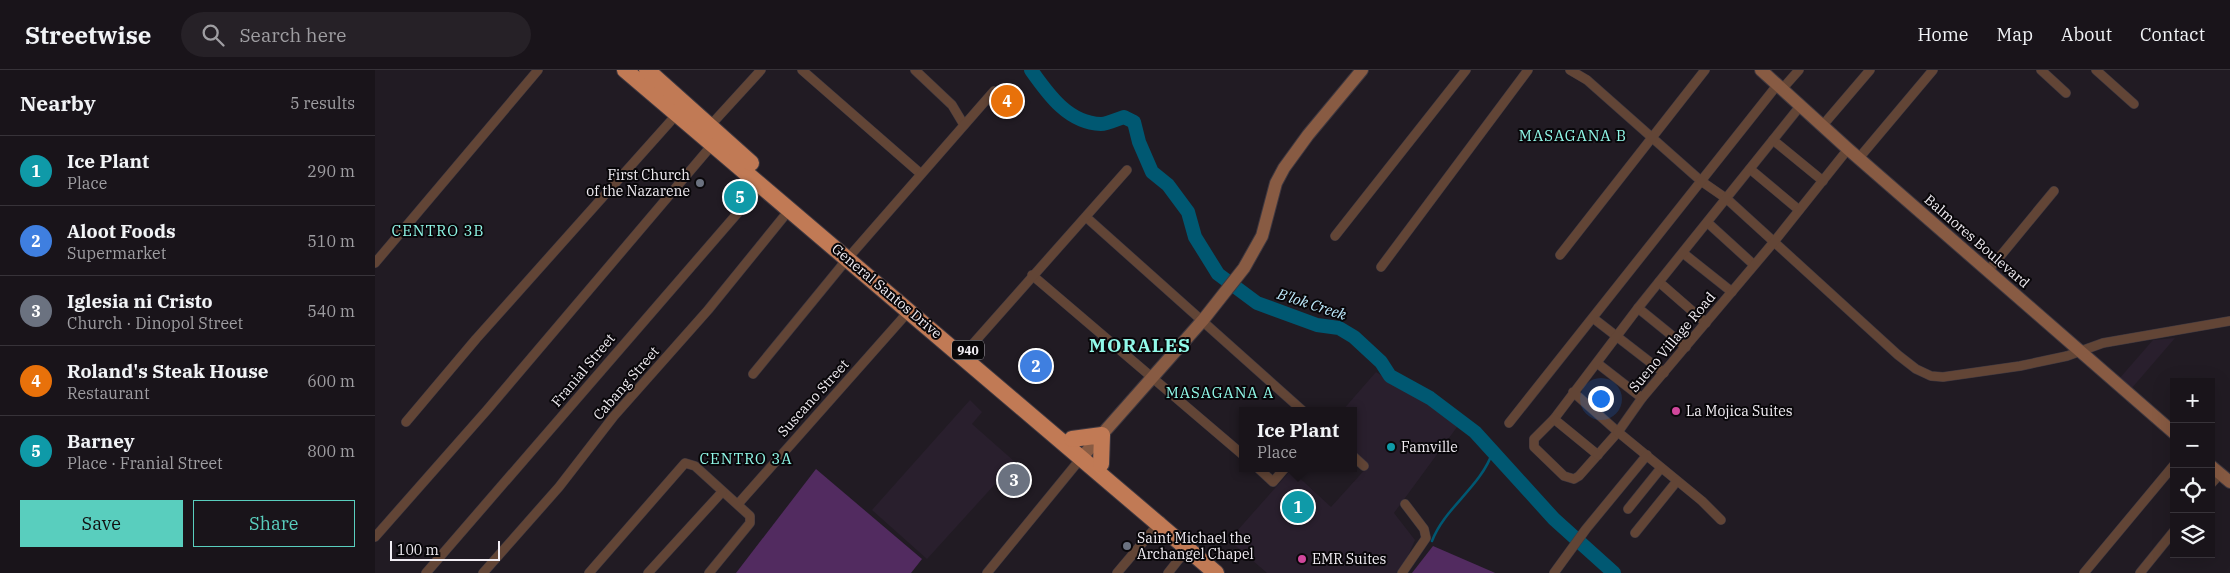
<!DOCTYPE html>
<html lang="en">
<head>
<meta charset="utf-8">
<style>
	:root { --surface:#19141a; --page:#262127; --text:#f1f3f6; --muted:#9f9ea2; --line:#373339; --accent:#59cebe }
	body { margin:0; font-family:"IBM Plex Serif",serif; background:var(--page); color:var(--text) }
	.controls { position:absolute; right:15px; bottom:15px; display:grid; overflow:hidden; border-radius:0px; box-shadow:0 5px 20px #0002 }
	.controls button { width:45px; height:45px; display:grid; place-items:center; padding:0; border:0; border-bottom:1px solid var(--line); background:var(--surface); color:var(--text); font:25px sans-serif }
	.scale { position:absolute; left:15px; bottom:12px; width:110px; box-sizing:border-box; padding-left:5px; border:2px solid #f1edf3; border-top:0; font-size:14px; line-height:18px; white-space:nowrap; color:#f1edf3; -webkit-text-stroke:4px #09070a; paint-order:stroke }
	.you { position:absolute; left:1225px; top:328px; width:18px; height:18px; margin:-12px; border:4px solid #fff; border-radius:50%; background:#1a73e8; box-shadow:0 0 0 8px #1a73e833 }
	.badge { display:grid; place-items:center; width:32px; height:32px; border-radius:50%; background:var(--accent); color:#fff; font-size:16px; font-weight:700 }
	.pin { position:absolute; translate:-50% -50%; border:2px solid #fff; box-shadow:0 1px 5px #0006 }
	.popup { position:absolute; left:864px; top:337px; width:118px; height:65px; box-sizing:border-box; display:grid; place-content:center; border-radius:0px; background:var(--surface); filter:drop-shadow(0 1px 4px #0005); font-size:16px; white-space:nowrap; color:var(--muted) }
	.popup b { font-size:19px; color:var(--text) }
	.popup::after { content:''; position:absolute; left:50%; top:100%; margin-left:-10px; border:10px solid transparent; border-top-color:var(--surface) }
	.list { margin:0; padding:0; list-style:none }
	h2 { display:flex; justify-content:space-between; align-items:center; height:65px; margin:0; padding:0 20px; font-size:21px }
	h2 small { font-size:16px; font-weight:400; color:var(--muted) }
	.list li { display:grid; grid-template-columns:32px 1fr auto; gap:15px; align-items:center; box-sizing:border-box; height:70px; padding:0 20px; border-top:1px solid var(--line) }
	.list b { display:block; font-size:19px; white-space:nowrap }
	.list p { margin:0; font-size:16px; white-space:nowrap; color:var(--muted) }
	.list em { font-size:16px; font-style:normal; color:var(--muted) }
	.actions { display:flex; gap:10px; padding:15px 20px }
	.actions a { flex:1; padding:11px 0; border:1px solid var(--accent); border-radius:0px; text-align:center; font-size:18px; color:var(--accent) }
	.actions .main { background:var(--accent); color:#111 }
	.icon { flex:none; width:28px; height:28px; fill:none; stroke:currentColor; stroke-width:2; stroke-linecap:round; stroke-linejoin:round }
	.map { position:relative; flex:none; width:1855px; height:503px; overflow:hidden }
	header { display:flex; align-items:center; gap:30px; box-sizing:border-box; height:70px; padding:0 25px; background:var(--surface); border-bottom:1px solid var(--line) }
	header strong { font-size:24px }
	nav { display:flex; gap:28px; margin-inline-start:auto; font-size:18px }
	.search { width:350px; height:45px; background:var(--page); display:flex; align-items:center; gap:12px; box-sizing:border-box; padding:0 18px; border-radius:28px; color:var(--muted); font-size:19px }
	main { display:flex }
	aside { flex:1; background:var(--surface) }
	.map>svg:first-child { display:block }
</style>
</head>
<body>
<header>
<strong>Streetwise</strong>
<div class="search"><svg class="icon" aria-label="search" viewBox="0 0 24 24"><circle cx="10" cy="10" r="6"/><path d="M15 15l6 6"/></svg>Search here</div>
<nav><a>Home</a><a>Map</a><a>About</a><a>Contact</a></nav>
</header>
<main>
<aside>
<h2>Nearby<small>5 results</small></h2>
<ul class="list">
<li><span class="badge" style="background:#0f9aa8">1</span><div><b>Ice Plant</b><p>Place</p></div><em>290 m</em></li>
<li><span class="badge" style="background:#3f7fe0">2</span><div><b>Aloot Foods</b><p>Supermarket</p></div><em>510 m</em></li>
<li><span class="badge" style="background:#6b7280">3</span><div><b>Iglesia ni Cristo</b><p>Church · Dinopol Street</p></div><em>540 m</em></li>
<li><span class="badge" style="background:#e8710a">4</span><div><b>Roland's Steak House</b><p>Restaurant</p></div><em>600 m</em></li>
<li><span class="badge" style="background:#0f9aa8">5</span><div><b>Barney</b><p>Place · Franial Street</p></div><em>800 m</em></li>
</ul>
<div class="actions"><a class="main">Save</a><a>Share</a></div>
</aside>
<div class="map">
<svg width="1855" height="503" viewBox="0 0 1855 503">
	<rect width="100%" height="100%" fill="#211b23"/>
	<g fill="#291f2d">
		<polygon points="1800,268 1756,319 1744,309 1778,270"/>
		<polygon points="1001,302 1035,323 1052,328 1085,353 1019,443 1040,470 1029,495 1022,503 892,503 854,470 916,400 956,437 994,395 978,381 978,341 967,341"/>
		<polygon points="595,330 607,342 597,354 640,392 552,489 497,440"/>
	</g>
	<g fill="#522b60">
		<polygon points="441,399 547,489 536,503 361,503"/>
		<polygon points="1058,476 1118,502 1120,503 1037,503"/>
	</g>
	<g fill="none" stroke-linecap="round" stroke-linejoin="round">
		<path stroke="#005872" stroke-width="2.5" d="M1057 471C1070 437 1106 417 1118 381"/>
		<path stroke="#005872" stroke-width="14" d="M656 0C673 24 693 53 726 54 733 54 742 49 749 47L759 52 764 72 777 102 793 115 813 142 820 167 843 204 882 233 942 255 964 258 979 267 1006 292 1015 306 1055 328 1100 362 1179 449 1239 503"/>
		<g stroke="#3e3840" stroke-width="10">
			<g id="street">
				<polyline points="427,0 546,104"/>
				<polyline points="540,0 577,35 589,55"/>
				<polyline points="1195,0 1212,10 1326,111 1352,129 1523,285 1541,299 1556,306 1568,307 1645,296 1692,286 1728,273 1855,251"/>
				<polyline points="1666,0 1691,23"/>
				<polyline points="1721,0 1759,34"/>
				<polyline points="1408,18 1424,0"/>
				<polyline points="1448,55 1495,0"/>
				<polyline points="333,58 386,0"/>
				<polyline points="1398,70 1448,111"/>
				<polyline points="1484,88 1558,0"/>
				<polyline points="1375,99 1424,140"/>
				<polyline points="711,147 928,341"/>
				<polyline points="1333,153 1378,194"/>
				<polyline points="960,166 1091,0"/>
				<polyline points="1308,183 1357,222"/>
				<polyline points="1185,185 1330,0"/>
				<polyline points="0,193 163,0"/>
				<polyline points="1006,197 1153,0"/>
				<polyline points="1613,201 1679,121"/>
				<polyline points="657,205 868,385"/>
				<polyline points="1284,212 1331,253"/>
				<polyline points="1263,238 1311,277"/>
				<polyline points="1218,248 1289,303"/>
				<polyline points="588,285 752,100"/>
				<polyline points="1222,293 1267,328"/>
				<polyline points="378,304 473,188 619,21"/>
				<polyline points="1198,322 1243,362 1204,406 1199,409 1189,406 1159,377 1159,369 1179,349 1263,238 1426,35"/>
				<polyline points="1179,349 1223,385"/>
				<polyline points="31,352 101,269 302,44"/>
				<polyline points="1134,353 1403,14"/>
				<polyline points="978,386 989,396"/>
				<polyline points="883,398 898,412 910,398"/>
				<polyline points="1836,414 1845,404"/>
				<polyline points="363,434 534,241"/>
				<polyline points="1253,439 1286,398"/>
				<polyline points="1346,450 1327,431 1243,362 1267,328 1398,173 1473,79"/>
				<polyline points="1260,463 1302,411"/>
				<polyline points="0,467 112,340 337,75"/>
				<polyline points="51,503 386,116"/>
				<polyline points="108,503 184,417 239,346 333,240 415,139"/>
				<polyline points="214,503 310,393 320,396 375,446 375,453 334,503"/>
				<polyline points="273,503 347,422"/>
				<polyline points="612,503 707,387"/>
				<polyline points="742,503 786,451"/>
				<polyline points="793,503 812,479"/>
				<polyline points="1027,503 1051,468 1049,459 1030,434"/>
				<polyline points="1179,503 1211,459 1272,385"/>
				<polyline points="1709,503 1799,395"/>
				<polyline points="1765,503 1799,461"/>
			</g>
		</g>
		<g stroke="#3e3840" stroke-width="14">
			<g id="secondary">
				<polyline points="1386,0 1473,79 1799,363"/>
				<polyline points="707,387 828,250 869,198 887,166 901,113 909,98 933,65 987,0"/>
				<polyline points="1836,396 1855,412"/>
			</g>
		</g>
		<g stroke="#3e3840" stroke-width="18">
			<g id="highway">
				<polyline points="250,0 841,503"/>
				<polyline points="272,0 376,93"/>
				<polyline points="697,369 727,365 726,394"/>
			</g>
		</g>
		<use href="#street" stroke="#624536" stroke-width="9"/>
		<use href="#secondary" stroke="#885b43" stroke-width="12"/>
		<use href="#highway" stroke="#c17a55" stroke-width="16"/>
	</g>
	<g fill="#6b7280" stroke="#09070a" stroke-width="2">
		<circle cx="325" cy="113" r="5"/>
		<circle cx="752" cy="476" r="5"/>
	</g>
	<g fill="#d1479c" stroke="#09070a" stroke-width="2">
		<circle cx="1301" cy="341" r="5"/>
		<circle cx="927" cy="489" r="5"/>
	</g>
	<circle fill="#0f9aa8" stroke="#09070a" stroke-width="2" cx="1016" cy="377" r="5"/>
	<g text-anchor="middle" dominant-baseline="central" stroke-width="4" stroke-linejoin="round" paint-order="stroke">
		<rect fill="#09070a" stroke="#aba8ad" stroke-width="1" x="577" y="270.5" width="32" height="19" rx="4"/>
		<g font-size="12" font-weight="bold" fill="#f1edf3">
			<text x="593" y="280">940</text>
		</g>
		<g font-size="14" fill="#f1edf3" stroke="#09070a" text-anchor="start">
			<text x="315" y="105" text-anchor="end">First Church<tspan x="315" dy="16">of the Nazarene</tspan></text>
			<text x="1311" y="341">La Mojica Suites</text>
			<text x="1026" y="377">Famville</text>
			<text x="762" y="468">Saint Michael the<tspan x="762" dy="16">Archangel Chapel</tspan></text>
			<text x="937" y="489">EMR Suites</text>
		</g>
		<g font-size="14" fill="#f1edf3" stroke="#09070a">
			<text transform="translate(1602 171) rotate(41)">Balmores Boulevard</text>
			<text transform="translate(512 221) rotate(40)">General Santos Drive</text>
			<text transform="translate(1297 272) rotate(-50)">Sueno Village Road</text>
			<text transform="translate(208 300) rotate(-50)">Franial Street</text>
			<text transform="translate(251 313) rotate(-49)">Cabang Street</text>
			<text transform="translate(438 328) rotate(-48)">Suscano Street</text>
		</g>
		<g font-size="15" letter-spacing="1" fill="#91f9e9" stroke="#09070a">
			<text x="1198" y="65">MASAGANA B</text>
			<text x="63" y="160">CENTRO 3B</text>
			<text x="845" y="322">MASAGANA A</text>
			<text x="371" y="388">CENTRO 3A</text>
		</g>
		<g font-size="15" font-style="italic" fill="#bfecff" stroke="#09070a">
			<text transform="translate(937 234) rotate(18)">B'lok Creek</text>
		</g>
		<g font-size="19" font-weight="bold" letter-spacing="1" fill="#91f9e9" stroke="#09070a">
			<text x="765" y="275">MORALES</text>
		</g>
	</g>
</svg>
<div class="controls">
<button>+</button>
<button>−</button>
<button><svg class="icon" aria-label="locate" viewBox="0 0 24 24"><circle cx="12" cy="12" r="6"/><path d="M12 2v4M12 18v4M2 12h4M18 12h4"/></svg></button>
<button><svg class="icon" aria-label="layers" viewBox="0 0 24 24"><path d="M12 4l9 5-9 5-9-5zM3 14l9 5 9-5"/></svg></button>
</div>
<div class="scale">100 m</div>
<div class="you"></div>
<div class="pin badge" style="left:923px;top:437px;background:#0f9aa8">1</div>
<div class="popup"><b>Ice Plant</b>Place</div>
<div class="pin badge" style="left:661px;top:296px;background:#3f7fe0">2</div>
<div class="pin badge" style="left:639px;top:410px;background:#6b7280">3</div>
<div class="pin badge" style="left:632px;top:31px;background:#e8710a">4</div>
<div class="pin badge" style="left:365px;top:127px;background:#0f9aa8">5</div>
</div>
</main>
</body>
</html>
